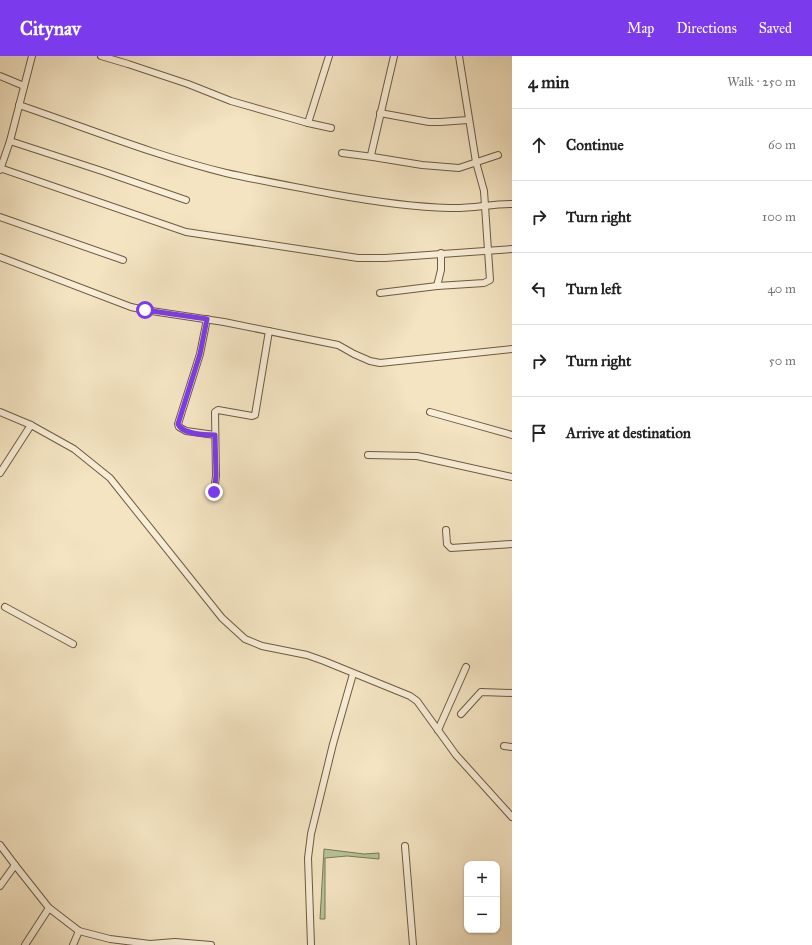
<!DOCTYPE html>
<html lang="en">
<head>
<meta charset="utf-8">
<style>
	:root { --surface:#fff; --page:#f6f6f6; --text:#222; --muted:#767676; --line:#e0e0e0; --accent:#7c3aed }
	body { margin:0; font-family:"IM FELL Great Primer",serif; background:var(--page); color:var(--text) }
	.controls { position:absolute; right:12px; bottom:12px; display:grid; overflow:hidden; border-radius:8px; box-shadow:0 1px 3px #0004 }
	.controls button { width:36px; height:36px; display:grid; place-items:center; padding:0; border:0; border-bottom:1px solid var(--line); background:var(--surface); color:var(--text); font:20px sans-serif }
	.stop { position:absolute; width:12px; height:12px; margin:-9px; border:3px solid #7c3aed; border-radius:50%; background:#fff }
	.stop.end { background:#7c3aed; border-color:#fff; box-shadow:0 1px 4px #0008 }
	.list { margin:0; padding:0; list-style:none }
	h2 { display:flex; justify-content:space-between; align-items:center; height:52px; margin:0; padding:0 16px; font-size:17px }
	h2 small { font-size:13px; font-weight:400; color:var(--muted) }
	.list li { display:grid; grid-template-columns:26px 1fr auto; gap:12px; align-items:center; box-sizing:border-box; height:72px; padding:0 16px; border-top:1px solid var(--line) }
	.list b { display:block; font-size:15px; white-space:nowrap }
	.list em { font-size:13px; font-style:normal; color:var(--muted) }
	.icon { flex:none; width:22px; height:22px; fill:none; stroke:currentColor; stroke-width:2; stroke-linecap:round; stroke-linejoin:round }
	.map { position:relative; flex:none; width:512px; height:889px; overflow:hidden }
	header { display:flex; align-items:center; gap:24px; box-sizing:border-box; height:56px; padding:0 20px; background:var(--accent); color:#fff }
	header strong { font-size:19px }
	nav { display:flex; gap:22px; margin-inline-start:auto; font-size:14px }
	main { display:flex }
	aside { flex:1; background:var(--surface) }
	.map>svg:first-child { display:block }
</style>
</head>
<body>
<header>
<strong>Citynav</strong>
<nav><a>Map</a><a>Directions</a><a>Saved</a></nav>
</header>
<main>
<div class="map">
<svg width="512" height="889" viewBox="0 0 512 889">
	<rect width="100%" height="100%" fill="#f4e4c2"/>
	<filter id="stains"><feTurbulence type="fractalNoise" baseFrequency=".005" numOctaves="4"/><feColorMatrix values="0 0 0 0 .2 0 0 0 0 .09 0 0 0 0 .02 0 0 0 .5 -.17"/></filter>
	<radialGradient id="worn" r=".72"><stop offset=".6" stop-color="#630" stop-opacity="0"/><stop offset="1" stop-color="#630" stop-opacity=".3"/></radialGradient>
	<polygon fill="#b5c598" stroke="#7a7957" points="324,793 364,798 379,797 379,803 347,800 325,802 325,863 320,863"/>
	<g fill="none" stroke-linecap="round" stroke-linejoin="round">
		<g stroke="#6d5b41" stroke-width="8">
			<g id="street">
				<polyline points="101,0 128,8 188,28 231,45 308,67 329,0"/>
				<polyline points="394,0 371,99 373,101 422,109 459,112 498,99"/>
				<polyline points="0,20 24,30"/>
				<path d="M19 49C87 72 156 100 226 117 261 125 297 131 332 138 371 145 410 151 449 152 470 153 491 148 512 148"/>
				<polyline points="380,57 429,66 440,66 468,64"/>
				<polyline points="308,67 331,72"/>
				<polyline points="10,85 102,115 186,144"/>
				<polyline points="342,97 373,101"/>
				<polyline points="0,112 186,176 358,202 385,202 512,193"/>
				<polyline points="0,114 10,85 32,0"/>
				<polyline points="0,161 123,204"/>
				<polyline points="0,201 131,251 145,254 224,266 338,289 354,298 370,305 380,307 512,293"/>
				<polyline points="437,230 441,214 441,197"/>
				<polyline points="380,237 437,230 484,227 490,224 484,135 476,106 459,0"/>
				<polyline points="207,263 200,298 178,368 179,371 186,375 215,379"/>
				<polyline points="0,356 31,369 74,393 110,422 222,562 245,583 262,590 307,599 324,605 410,640 417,645 456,699 512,761"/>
				<polyline points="430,356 512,379"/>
				<polyline points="368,399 417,400 512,421"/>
				<polyline points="0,417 31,369"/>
				<polyline points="214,436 216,420 215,356 218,354 252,360 255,359 269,275"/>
				<polyline points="446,474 447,488 451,492 512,488"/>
				<polyline points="5,551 73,588"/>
				<polyline points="461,658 481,636 512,637"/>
				<polyline points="438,674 466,611"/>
				<polyline points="504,690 512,691"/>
				<polyline points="0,789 15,809"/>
				<polyline points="405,790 413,889"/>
				<polyline points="0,830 15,809 49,852 79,875 110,883 150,888 175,886 211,889"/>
				<polyline points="25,889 49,852"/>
				<polyline points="73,889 79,875"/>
				<polyline points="311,889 308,802 311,778 333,688 353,618"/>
			</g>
		</g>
		<use href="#street" stroke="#f8edd7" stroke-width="6"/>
	</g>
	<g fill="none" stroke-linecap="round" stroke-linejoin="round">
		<path stroke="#7c3aed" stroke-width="5" d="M145 254 207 263 200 298 178 368C182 378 205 379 215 379L216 420 214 436"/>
	</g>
	<rect width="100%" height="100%" filter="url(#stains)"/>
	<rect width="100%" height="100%" fill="url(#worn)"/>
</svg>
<div class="controls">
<button>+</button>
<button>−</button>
</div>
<div class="stop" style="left:145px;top:254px"></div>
<div class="stop end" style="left:214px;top:436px"></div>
</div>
<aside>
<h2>4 min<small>Walk · 250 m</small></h2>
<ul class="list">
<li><svg class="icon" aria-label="ahead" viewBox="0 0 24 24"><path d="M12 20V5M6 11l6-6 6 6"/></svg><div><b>Continue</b></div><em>60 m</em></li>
<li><svg class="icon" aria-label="right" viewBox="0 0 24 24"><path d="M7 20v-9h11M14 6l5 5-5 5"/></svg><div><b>Turn right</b></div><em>100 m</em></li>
<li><svg class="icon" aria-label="left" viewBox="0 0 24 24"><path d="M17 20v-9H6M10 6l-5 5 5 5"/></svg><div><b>Turn left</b></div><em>40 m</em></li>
<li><svg class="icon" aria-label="right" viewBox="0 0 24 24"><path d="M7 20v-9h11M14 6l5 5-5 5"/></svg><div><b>Turn right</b></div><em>50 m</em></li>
<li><svg class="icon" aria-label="arrive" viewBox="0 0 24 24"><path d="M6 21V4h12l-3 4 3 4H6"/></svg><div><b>Arrive at destination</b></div></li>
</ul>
</aside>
</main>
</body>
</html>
